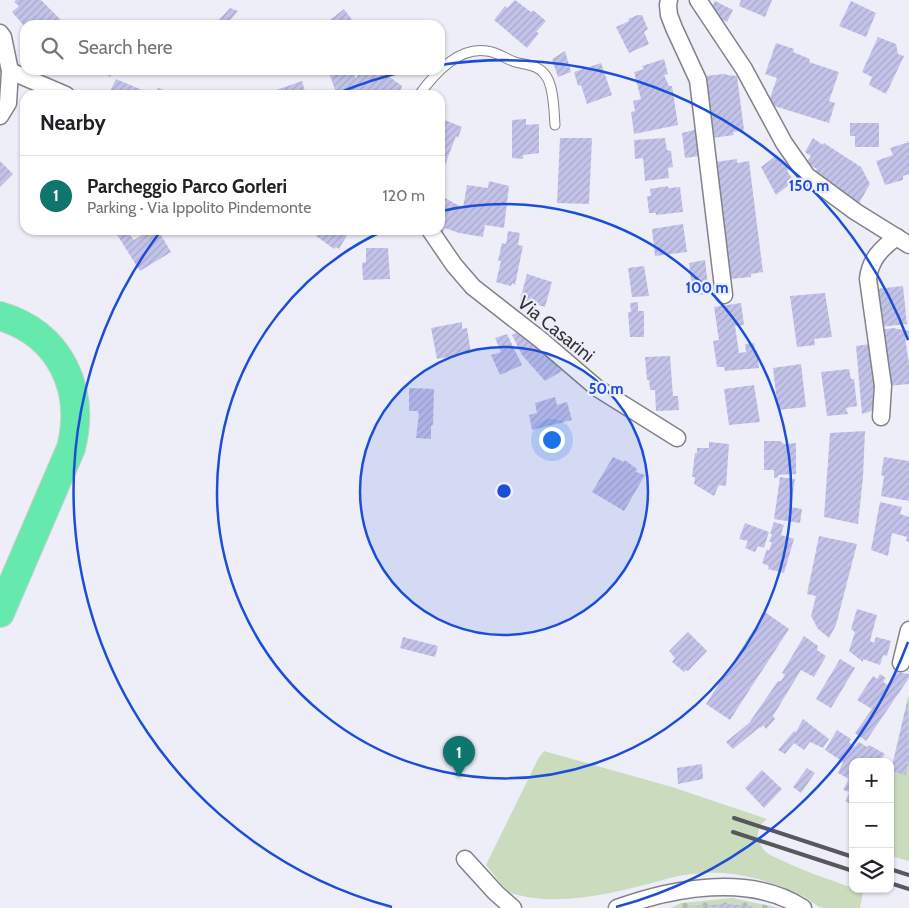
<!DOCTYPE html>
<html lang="en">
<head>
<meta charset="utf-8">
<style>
	:root { --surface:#fff; --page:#f6f6f6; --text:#202124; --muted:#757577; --line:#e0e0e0; --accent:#0f766e }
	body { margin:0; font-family:Cabin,sans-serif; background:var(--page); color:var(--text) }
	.controls { position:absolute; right:15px; bottom:15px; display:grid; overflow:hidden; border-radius:10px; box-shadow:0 1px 4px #0004 }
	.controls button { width:45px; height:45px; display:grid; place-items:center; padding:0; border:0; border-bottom:1px solid var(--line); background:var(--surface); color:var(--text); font:25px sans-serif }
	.you { position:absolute; left:551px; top:439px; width:18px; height:18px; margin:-12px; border:4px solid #fff; border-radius:50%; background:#1a73e8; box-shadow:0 0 0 8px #1a73e833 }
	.badge { display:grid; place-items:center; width:32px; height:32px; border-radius:50%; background:var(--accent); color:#fff; font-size:16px; font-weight:700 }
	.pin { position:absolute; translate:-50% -41px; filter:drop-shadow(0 1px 2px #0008) }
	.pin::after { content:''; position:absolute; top:26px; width:18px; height:15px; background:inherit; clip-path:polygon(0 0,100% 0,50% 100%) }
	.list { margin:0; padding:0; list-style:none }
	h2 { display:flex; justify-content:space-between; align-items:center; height:65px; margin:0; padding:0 20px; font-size:21px }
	h2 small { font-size:16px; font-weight:400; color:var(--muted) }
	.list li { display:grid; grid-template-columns:32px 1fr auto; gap:15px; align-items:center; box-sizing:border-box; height:80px; padding:0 20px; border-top:1px solid var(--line) }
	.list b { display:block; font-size:19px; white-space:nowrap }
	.list p { margin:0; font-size:16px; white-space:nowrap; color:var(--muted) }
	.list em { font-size:16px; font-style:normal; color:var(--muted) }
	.icon { flex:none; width:28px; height:28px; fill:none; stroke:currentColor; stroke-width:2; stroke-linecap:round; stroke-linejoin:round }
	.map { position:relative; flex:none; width:909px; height:908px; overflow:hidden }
	.search { position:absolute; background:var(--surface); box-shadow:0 1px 4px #0004; left:20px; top:20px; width:425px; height:55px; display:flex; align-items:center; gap:12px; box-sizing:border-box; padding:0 18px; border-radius:15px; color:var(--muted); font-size:19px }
	.panel { position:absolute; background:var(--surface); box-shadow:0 1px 4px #0004; left:20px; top:90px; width:425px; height:145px; border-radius:15px }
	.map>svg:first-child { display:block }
</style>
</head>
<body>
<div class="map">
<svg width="909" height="908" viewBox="0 0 909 908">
	<defs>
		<pattern id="cemetery-stones" width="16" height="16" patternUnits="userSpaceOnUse" patternTransform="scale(1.25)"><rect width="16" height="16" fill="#cadcbd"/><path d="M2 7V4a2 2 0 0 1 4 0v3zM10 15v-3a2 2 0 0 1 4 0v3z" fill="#aebda3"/></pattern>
		<pattern id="building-hatch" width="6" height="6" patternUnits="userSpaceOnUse" patternTransform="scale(1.25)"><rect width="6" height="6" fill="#c3c3ea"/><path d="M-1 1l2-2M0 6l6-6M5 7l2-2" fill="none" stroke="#a8a8c9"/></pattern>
	</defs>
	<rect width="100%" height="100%" fill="#eeeef9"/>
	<g fill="#cadcbd">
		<polygon points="909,694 909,861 890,856 890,774"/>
		<path d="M544 751 672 787 767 819C755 826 755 842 766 852 769 855 775 857 779 859 803 871 828 879 853 888V889L863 892 860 908C850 908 832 908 822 908 816 906 809 899 803 896 778 884 751 875 723 873 703 872 682 874 663 880 616 893 557 908 511 893 501 886 494 874 486 865L538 759Z"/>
	</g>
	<polygon fill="url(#cemetery-stones)" points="732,898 780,908 671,908 681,903"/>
	<g fill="url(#building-hatch)">
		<polygon points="16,0 41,0 66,25 25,25 25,27 12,12 19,6 14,2"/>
		<polygon points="515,0 531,12 533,10 546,21 536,32 539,33 527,48 494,20 505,6 507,8"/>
		<polygon points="741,0 772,0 765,17 739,6"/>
		<polygon points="715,1 733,10 727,22 714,16 709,11"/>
		<polygon points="851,1 876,13 866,37 839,26"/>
		<polygon points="230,8 238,11 226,25 220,25 216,23"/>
		<polygon points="344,9 356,25 323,25 330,20"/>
		<polygon points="638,15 642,15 648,29 644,32 649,44 629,53 616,27 629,21 628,19"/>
		<polygon points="878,37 896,44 898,54 904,56 886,94 869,85 872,77 862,72"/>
		<polygon points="776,43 794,49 793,52 810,59 809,62 839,72 829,101 835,103 829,123 768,104 777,78 765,74"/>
		<polygon points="565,51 571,72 558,77 552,59"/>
		<polygon points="664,59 668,74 664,75 669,86 672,86 678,125 634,134 631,112 635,111 633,101 641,99 634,72 644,69 642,66"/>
		<polygon points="601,63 612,95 587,104 581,85 578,86 574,72"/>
		<polygon points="101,70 115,70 110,77"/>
		<polygon points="336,70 353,70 356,79 360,71 362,72 364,70 365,73 367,70 380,70 402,86 400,95 337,95 329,73"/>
		<polygon points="724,74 726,74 727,75 737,76 744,130 733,132 734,135 713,138 705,76"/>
		<polygon points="116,79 154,95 108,95"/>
		<polygon points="302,81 306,95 277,95 276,90"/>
		<polygon points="158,88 177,95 156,95"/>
		<polygon points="440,118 462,127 458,138 456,136 445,165 440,163"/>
		<polygon points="526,119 526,125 539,124 539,153 523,155 523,159 512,158 512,120"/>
		<polygon points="850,123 879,123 879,147 855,147 855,136 850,136"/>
		<polygon points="698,129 699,141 697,142 699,156 685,158 682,133"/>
		<polygon points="560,138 592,138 589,204 557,203"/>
		<polygon points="665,138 667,150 671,151 673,167 668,168 669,178 645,181 643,158 635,159 634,140"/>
		<polygon points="813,138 823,145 824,143 861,167 870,184 859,203 813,174 817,169 806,163 811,156 805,152"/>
		<polygon points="909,142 909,174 903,176 903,180 885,185 876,161 893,155 890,148"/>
		<polygon points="777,155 789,169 787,171 794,181 776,195 761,167"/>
		<polygon points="737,159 737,163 749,161 763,272 751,274 751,277 729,279 715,162"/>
		<polygon points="0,161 13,174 0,187"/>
		<polygon points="489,181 509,186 504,228 485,225 483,237 459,233 445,228 440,236 436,230 440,230 440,206 445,198 463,208 467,185 488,188"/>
		<polygon points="668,186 668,188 680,187 683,212 656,215 656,213 649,213 647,196 651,196 650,189"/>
		<polygon points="683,224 687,252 655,256 652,229"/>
		<polygon points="114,230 126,230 134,240 150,230 158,230 171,252 140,271"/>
		<polygon points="320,230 350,230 339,249 336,247 334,249 316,236"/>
		<polygon points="508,231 520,233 518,245 523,246 515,285 512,283 511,286 496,282 501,261 498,261 502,243 506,244"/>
		<polygon points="366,248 388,248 390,279 363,280 362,263 366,262"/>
		<polygon points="705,260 709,294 695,295 694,286 692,287 689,263"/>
		<polygon points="644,266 649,296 632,297 628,268"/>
		<polygon points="527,274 552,282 545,307 520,300"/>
		<polygon points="903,286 907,324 880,327 876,289"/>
		<polygon points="825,293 832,337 814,339 815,345 797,347 790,296"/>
		<polygon points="638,302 638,311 644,311 644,337 630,337 628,312 631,312 630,303"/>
		<polygon points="741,303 744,325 735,326 739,353 746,352 745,344 754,343 755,350 757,350 759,368 725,371 724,367 717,367 713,341 719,340 714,307"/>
		<polygon points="462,322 462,329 467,328 471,353 437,359 431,328"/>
		<polygon points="893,328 909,331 909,338 905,337 909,364 909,384 888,386 881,330"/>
		<polygon points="522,330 547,356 562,371 545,381 522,355 512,335"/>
		<polygon points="507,334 522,365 500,375 491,355 501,352 495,338"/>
		<polygon points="870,344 878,406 869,412 862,414 856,346"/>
		<polygon points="670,356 673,396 678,396 679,410 656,411 655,390 650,390 649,380 647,380 645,357"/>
		<polygon points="801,364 806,407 778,410 773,368"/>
		<polygon points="849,369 851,379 854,379 857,406 846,408 848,414 827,416 821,372"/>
		<polygon points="754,385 760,422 729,425 724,389"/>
		<polygon points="409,388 434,389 433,425 431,426 431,439 416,438 419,413 417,413 418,411 409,411"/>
		<polygon points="555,397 557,405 567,402 572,420 532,430 529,415 537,413 535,403"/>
		<polygon points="865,431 863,477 858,524 824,517 830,433"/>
		<polygon points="764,441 780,441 784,444 796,443 796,474 778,475 778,477 774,478 774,470 764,470"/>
		<polygon points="709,442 729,444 726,486 719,485 714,496 694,484 695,477 692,477 695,453 697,453 697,448 709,448"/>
		<polygon points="613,457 624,462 625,460 637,469 636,472 645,475 624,511 592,492"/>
		<polygon points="884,457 909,461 909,501 881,496 884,476 881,475"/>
		<polygon points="780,477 795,479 791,507 802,509 800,523 774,519"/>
		<polygon points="880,502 902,507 900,514 909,517 909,542 906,541 907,537 892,533 888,556 871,550"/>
		<polygon points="774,522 784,525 781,535 794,539 784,573 768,569 769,566 762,563 767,549 769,551 772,542 769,542 772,534 770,534"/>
		<polygon points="745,523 769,532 764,548 758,546 755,552 745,548 748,541 739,539"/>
		<polygon points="819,536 857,544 836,625 829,638 818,629 811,616 816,596 807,594"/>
		<polygon points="857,609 877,615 870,641 874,643 876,637 891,641 887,656 883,655 880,665 863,659 863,662 849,651 855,632 851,629"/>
		<polygon points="765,612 789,629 730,720 706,704"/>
		<polygon points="688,632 707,651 688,671 686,670 684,672 672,662 675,658 669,651"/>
		<polygon points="804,636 818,646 817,650 826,656 814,677 801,670 773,716 775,719 766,729 763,725 761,728 760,727 733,749 726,742 749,723 778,681 781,681 785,675 782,673"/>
		<polygon points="403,637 438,646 435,657 400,648"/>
		<polygon points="840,659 855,668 831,708 816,699"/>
		<polygon points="896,672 909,674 909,678 866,741 855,733 872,709 857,700 873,676 877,679 880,674 886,678 883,682 888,685"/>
		<polygon points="908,698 909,760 906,775 891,771"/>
		<polygon points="803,719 829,739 823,748 810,742 804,750 794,743 785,754 778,750 794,731 796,732"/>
		<polygon points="837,730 851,739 849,742 854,747 859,742 867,747 869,745 885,754 879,762 853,762 853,805 845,801 850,792 843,790 849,779 838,773 843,762 825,750"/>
		<polygon points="702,764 703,779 678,784 677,768"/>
		<polygon points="807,768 815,773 801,793 793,787"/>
		<polygon points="762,770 782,789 764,808 745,788"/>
		<polygon points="725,904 750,906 755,908 685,907"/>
	</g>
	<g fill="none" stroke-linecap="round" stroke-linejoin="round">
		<g stroke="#82828b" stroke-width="11">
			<path id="lane" d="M419 95C434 74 458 46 487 51 497 52 506 59 515 62 527 65 539 65 546 76 554 87 554 112 555 125"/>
		</g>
		<g stroke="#82828b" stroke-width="19">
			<g id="street">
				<polyline points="669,0 668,5 669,15 674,28 698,80 724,295"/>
				<polyline points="698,0 744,69 784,143 807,176 856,212 909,245"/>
				<polyline points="0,33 3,37 10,71 8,103 0,116"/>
				<polyline points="10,71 66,95"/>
				<polyline points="430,230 454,265 473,287 541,340 597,388 677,438"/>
				<path d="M881 417 883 386 868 279C870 260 881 248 897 237"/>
				<polyline points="901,663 909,630"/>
				<polyline points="465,859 496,893 513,908"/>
				<path d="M617 908C672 888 750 873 803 908"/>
			</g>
		</g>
		<g stroke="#cececf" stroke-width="30">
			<path id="highway" d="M0 316C60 334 86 389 71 448L0 613"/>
		</g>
		<use href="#lane" stroke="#fff" stroke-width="9"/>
		<use href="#street" stroke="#fff" stroke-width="16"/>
		<use href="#highway" stroke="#65e9ac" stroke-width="28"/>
		<g stroke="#57575c" stroke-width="4">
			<polyline points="734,818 853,857"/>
			<polyline points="733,832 853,871"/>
			<polyline points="890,869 909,875"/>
			<polyline points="890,883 909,889"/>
		</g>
	</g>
	<circle cx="504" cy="491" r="144" fill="#1d4ed8" fill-opacity=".12"/>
	<g fill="none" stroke="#1d4ed8" stroke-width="2.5">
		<circle cx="504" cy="491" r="144"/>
		<path d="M442 211A287 287 0 1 1 383 231"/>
		<path d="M908 642A431 431 0 0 1 616 907M392 907A431 431 0 0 1 160 232M336 94A431 431 0 0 1 411 70M440 65A431 431 0 0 1 908 340"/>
	</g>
	<g text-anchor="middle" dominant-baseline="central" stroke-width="4.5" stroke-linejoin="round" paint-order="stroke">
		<g font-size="19" fill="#343438" stroke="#eeeef9">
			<text transform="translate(556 329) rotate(39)">Via Casarini</text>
		</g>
	</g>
	<circle cx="504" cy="491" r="8" fill="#1d4ed8" stroke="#eeeef9" stroke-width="2.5"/>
	<g font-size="15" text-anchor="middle" font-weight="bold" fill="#1d4ed8" stroke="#eeeef9" stroke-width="4.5" stroke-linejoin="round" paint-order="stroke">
		<text x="809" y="191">150 m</text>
		<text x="707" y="293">100 m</text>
		<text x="606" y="394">50 m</text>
	</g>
</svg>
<div class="controls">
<button>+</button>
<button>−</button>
<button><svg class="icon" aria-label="layers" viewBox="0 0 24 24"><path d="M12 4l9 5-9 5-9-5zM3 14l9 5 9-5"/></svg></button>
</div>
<div class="you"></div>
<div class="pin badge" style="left:459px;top:777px">1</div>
<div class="search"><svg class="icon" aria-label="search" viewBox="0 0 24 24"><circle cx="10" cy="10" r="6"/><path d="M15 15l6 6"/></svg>Search here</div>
<section class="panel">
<h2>Nearby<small></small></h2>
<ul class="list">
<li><span class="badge">1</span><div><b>Parcheggio Parco Gorleri</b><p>Parking · Via Ippolito Pindemonte</p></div><em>120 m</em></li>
</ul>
</section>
</div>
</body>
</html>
